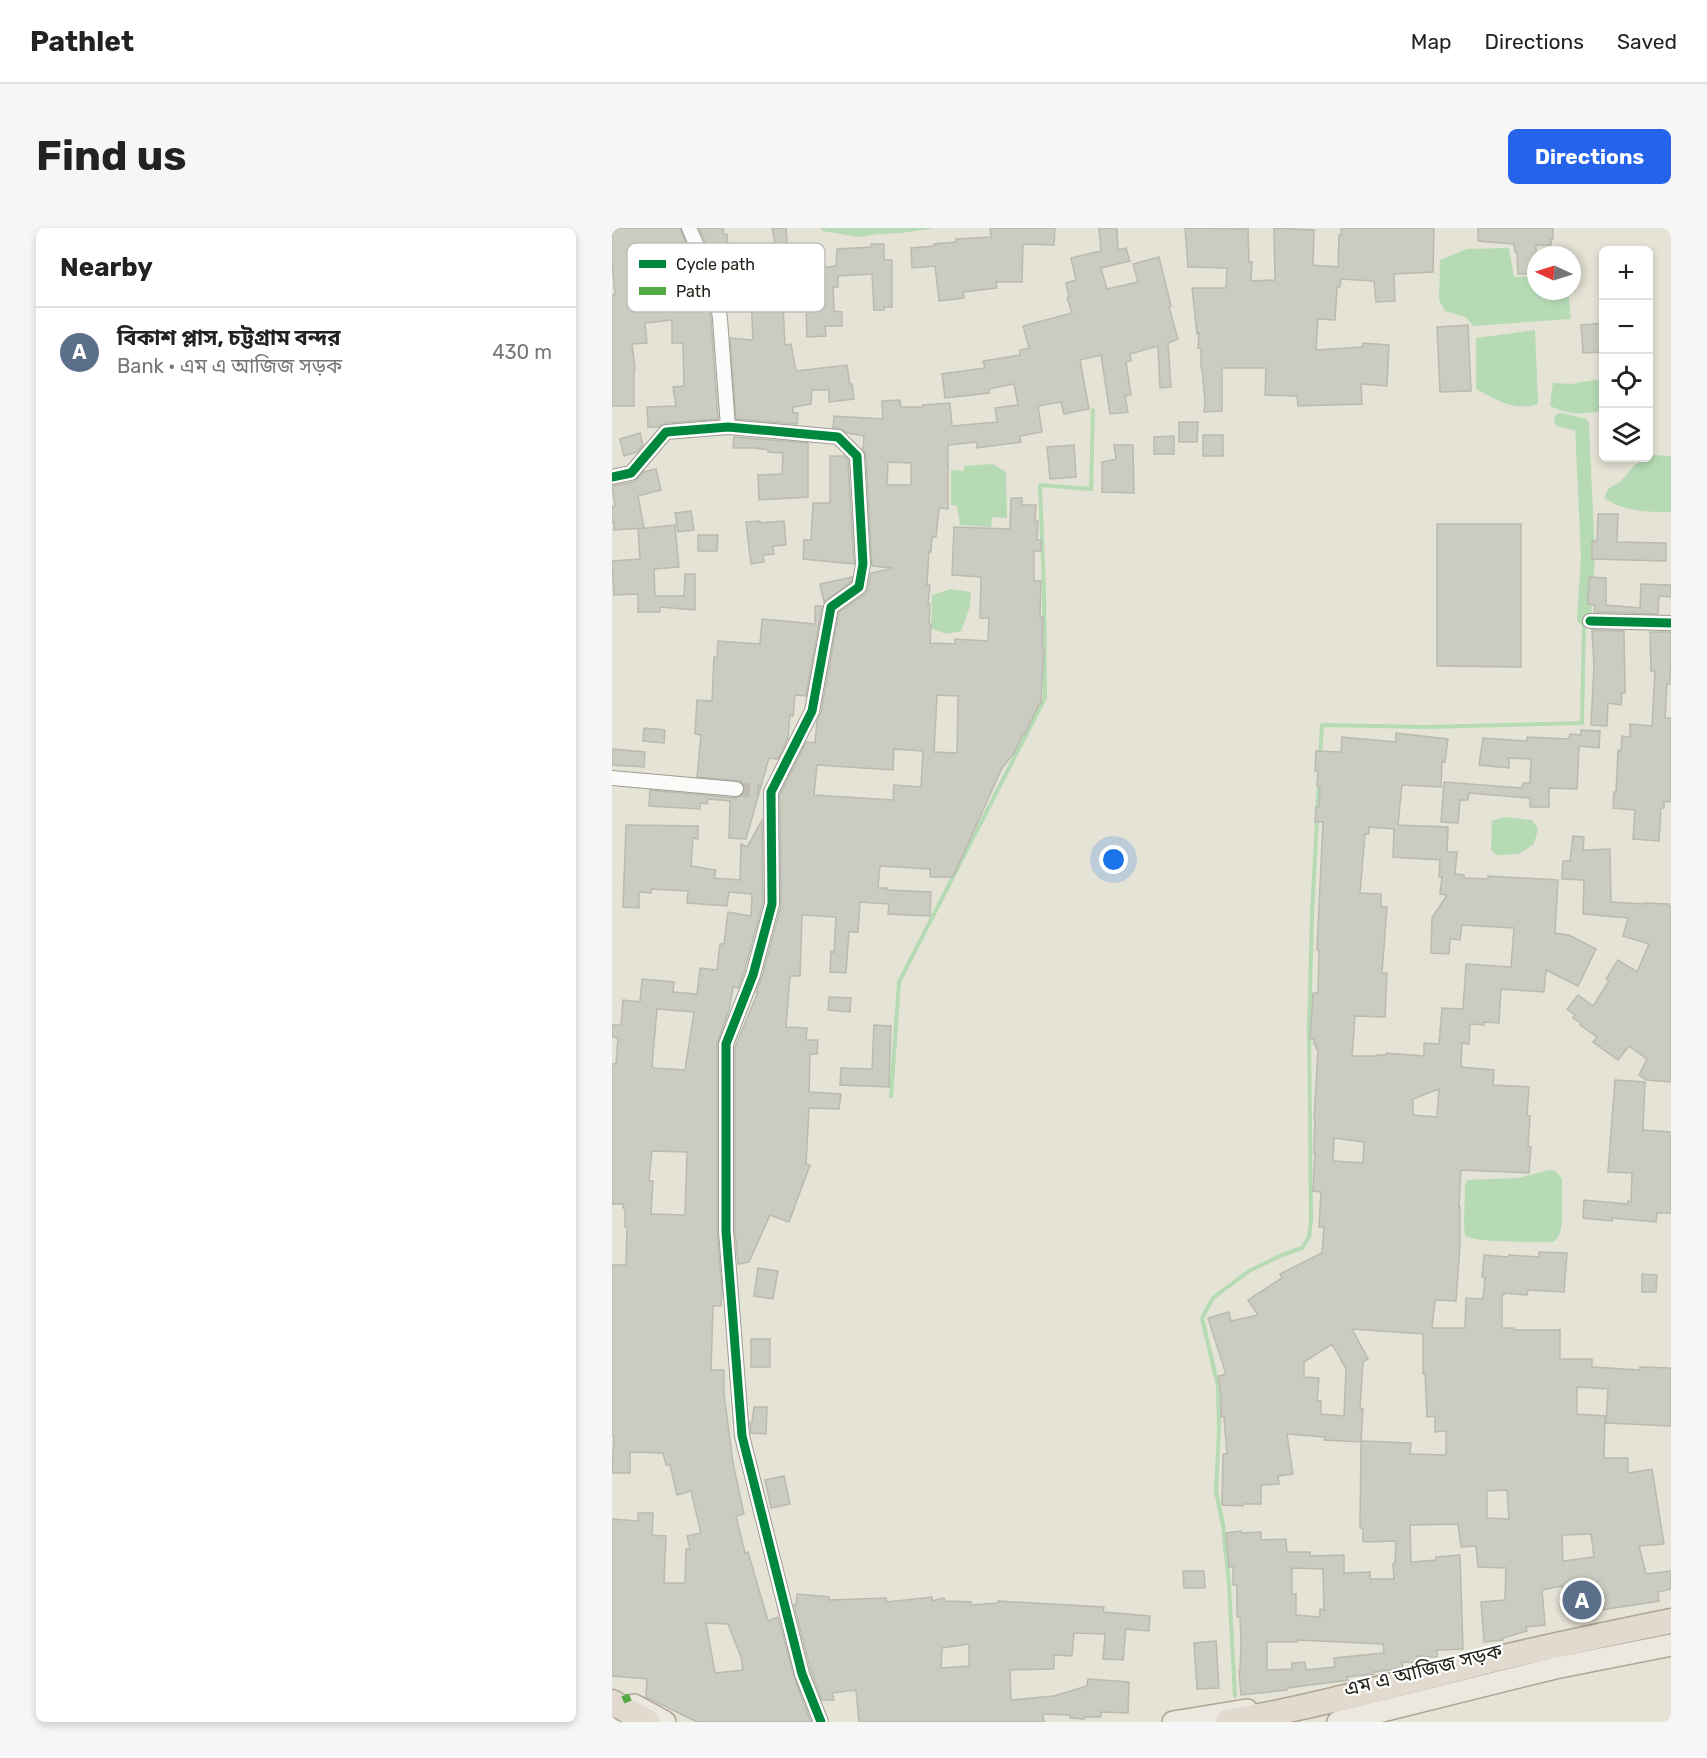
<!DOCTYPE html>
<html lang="en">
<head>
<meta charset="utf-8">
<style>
	:root { --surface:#fff; --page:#f6f6f6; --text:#222; --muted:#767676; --line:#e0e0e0; --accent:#2563eb }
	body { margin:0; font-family:Rubik,"Noto Sans Bengali",sans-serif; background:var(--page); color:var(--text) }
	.controls { position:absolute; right:18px; top:18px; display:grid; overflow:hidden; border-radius:9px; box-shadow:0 3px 9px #0003 }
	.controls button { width:54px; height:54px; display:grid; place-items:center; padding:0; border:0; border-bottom:2px solid var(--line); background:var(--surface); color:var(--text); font:30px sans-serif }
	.compass { position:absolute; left:915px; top:18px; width:54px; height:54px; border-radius:50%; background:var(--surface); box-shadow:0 3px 9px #0003; rotate:274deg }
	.you { position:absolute; left:502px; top:632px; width:21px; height:21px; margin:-15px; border:4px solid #fff; border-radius:50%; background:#1a73e8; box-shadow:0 0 0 9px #1a73e833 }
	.badge { display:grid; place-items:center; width:39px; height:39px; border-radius:50%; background:var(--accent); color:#fff; font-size:20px; font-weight:700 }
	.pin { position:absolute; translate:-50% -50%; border:3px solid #fff; box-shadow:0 2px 6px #0006 }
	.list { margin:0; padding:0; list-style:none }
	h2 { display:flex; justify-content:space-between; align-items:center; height:78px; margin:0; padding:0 24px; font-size:26px }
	h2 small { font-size:20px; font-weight:400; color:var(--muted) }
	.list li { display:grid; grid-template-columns:39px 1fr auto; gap:18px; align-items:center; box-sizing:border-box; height:90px; padding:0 24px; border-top:2px solid var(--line) }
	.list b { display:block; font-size:22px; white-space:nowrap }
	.list p { margin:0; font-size:20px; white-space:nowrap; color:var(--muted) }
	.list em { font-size:20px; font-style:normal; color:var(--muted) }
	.icon { flex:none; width:33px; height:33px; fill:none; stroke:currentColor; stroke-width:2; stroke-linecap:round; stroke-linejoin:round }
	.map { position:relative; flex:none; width:1059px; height:1494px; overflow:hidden; border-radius:9px }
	header { display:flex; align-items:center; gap:36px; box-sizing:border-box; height:84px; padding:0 30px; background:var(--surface); border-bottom:2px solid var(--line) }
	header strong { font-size:28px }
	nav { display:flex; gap:33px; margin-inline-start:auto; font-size:21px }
	.intro { display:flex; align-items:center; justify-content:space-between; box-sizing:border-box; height:144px; padding:0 36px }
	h1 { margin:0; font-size:42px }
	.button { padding:15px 27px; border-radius:9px; background:var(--accent); color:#fff; font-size:21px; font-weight:700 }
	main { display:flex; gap:36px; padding:0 36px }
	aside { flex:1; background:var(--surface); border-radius:9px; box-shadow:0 3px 9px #0003 }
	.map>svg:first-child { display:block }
</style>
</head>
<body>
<header>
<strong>Pathlet</strong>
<nav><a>Map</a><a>Directions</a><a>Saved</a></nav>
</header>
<div class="intro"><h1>Find us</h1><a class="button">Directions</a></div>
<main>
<aside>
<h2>Nearby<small></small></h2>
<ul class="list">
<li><span class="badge" style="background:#5c6f8a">A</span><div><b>বিকাশ প্লাস, চট্টগ্রাম বন্দর</b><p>Bank · এম এ আজিজ সড়ক</p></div><em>430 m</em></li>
</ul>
</aside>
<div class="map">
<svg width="1059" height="1494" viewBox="0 0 1059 1494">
	<rect width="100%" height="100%" fill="#e5e3d6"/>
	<g fill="#b5dab4">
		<polygon points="209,0 323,0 290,5 266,6 247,9 211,3"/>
		<polygon points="897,20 902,49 924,48 924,63 956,63 959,91 861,98 854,89 833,83 827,72 828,32 855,21"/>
		<path d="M923 102 926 176C903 184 884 172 864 161V110Z"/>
		<path d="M982 152 991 153V182C970 187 958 187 938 178L941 155 959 156Z"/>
		<path d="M1039 227 1059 228V284C1034 284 1014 284 992 270L996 261 1009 253 1023 237Z"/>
		<polygon points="381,236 394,244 395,290 380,289 379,299 348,297 345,278 339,277 339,242 352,243 352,238"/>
		<polygon points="339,361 359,364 358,378 349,403 334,406 319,400 320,367"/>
		<polygon points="892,589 920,592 926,601 922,616 907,626 885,627 879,622 880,593"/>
		<path d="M937 942 944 943 950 951V993L948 1005 944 1012 941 1014C925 1013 863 1016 853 1007L852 997 853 957 855 952 906 950Z"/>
	</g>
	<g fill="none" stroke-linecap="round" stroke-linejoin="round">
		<g stroke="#b5dab4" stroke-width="4">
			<polyline points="708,527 710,497 813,499 970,495 972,392"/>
			<polyline points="705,584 707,556"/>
			<polyline points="279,868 287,754 433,470 432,362 428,257 479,261 481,182"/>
			<polyline points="623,1468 617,1356 611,1297 604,1263 607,1199 606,1158 590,1090 601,1070 637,1043 670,1027 690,1020 697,1009 699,991 697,802 700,686 705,592"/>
		</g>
		<polyline stroke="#b5dab4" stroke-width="14" points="949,192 970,197 976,330 972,390"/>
	</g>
	<g fill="#cacbc1" stroke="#babab0" stroke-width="1.5" fill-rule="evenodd">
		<polygon points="0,0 68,0 78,25 68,29 70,49 88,49 95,64 99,92 106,191 53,195 46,199 36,199 35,179 64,178 61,159 72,158 71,115 60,115 60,92 33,95 35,115 20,116 23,141 22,141 22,178 0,178 0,67 3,67 0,35"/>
		<polygon points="87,0 111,0 112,7 115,6 116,18 120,17 122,29 147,23 151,38 130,43 141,69 121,78"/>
		<polygon points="160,0 174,0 176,24 165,26"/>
		<polygon points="378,0 443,0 442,17 411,16 410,54 384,54 385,60 351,64 352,70 327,73 323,38 300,40 299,20 322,18 322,16 344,14 344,11 379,9"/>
		<path d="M487 0H505L506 22 514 20 518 33 489 40 495 61 526 54 521 36 547 29 559 78 557 79 566 111 556 115 559 159 548 160 546 118 518 126 519 133 514 134 519 167 513 168 516 184 498 186 489 127 468 132 477 181 452 186 449 174 426 178 430 204 408 208 409 214 365 220V214L336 217V281L327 280 324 309H320L319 324 317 323 315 357H318L316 376H318L317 396H319L318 415 343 416V411L376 413 377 390H368L369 349 340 347 342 299 398 301 399 270H410V277H424L423 293H426L425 312H429V323H422V353H429L428 389H431L430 420H432V431H431L429 476H427L413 506H411L402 525 390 540 341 649H318V641L268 638 266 660H275V662L319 664 318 688 276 686 277 676 248 674 246 704H237L234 745 218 744 219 723 222 724 224 689 190 687 188 748H178L174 799 195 800 194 812H206L205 826H198L197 864 229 866 227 881 197 880 194 936 198 937 177 994 158 987 137 1034 126 1036 123 1003V819L146 764H144L150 749 169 678 168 566 194 514 203 515 205 493 209 485 227 384 253 366 256 361 259 345 281 340 260 338 254 228 251 221 252 208 235 205 228 200H221L222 188 271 191 270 173 288 172 289 179H311V177L338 175 340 198 385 194 383 180 406 177 402 156 377 161V165L333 170 330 146 373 140 371 133 408 127V122L417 120 411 98 460 85 455 70 457 69 454 55 464 52 459 30 489 23ZM276 234 299 235V257H275ZM325 467 346 468 345 525 322 524ZM282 521 311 523 309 559 282 557 281 572 202 567 205 537 281 542Z"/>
		<polygon points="573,0 636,1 637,34 640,34 639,53 663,52 662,0 702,2 701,37 726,39 727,7 729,7 729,0 822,0 821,44 782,46 783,73 764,74 762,53 729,51 728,59 725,59 723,92 706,91 704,122 751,119 751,115 777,117 775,158 749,156 750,176 686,178 685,168 653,167 654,140 610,140 610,183 592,184 593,172 590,140 589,140 589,120 586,120 587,105 585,106 580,60 614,60 615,40 576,39"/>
		<polygon points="866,0 941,0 941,11 939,11 939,17 924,17 924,46 906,46 905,24 903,24 902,16 866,13"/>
		<polygon points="259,16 272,16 272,32 280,32 280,79 272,79 272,82 262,82 260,46 226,48 226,59 221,59 222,83 230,84 230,98 213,98 214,108 195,109 194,80 175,79 176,65 179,65 179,35 199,35 199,41 224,38 225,21 260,19"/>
		<polygon points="139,71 152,72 152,80 171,79 173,117 179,116 184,143 235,137 238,156 240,156 242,171 217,174 217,162 200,162 199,176 181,179 181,185 186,185 185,196 124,191 118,110 141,112"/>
		<polygon points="992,95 992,124 971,125 969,97"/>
		<polygon points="856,97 859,163 828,164 825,99"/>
		<polygon points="567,194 586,194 585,214 567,214"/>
		<polygon points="28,205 31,217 25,224 12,228 8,211"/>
		<rect x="591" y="207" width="20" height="21"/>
		<polygon points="562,208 562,226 542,226 542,209"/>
		<polygon points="122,209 196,215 196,269 147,272 146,247 170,246 171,225 156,224 156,222 143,220 121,220"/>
		<polygon points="462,217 464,249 438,251 435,219"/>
		<polygon points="502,217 521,217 522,265 490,264 490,234 504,231"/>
		<polygon points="218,228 232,228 236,232 242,336 191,331 192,312 199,312 201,275 218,275"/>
		<polygon points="44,241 49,262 26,268 32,300 2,302 2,294 0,295 0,279 3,278 0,258 22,254 31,244"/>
		<polygon points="79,283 82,302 66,304 63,285"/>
		<polygon points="986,286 1006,286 1005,314 1054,315 1054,333 980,331 980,313 985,313"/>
		<polygon points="148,293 148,295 172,293 174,317 161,318 162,326 151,327 152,334 139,336 134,294"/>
		<polygon points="825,296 909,296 909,439 825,438"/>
		<polygon points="63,297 67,339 42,341 43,368 72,368 73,346 83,346 83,382 48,379 48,384 26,384 26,366 2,367 0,333 28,331 26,301"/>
		<polygon points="86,307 106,307 105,323 86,323"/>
		<polygon points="240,349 239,354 212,374 208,356"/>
		<polygon points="977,349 994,350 994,377 1028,380 1029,356 1059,357 1059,369 1047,368 1046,386 982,384 983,377 976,376"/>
		<polygon points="203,378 210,378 194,468 183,467 181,488 178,487 176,510 166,531 157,530 134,611 117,610 118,573 96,571 95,576 88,575 88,581 37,578 38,562 123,570 131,567 133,561 129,553 85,549 89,507 83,506 85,472 100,473 102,429 105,430 106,413 148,416 150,391 203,396"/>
		<polygon points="980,402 1012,403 1013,465 1010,465 1009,477 996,475 995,498 979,497 982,438"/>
		<polygon points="1038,404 1059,404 1058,456 1055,456 1053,490 1059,490 1059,574 1052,573 1052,580 1049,580 1047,613 1021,611 1023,582 1001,580 1002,564 1004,564 1006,522 1009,523 1010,508 1018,509 1018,496 1040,498 1043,443 1039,443"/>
		<polygon points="32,500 53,502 52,515 31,513"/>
		<polygon points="969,502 988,503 987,520 967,518 965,561 937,560 937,579 918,579 918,570 857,565 856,572 848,572 846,595 829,594 832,554 910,560 911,555 918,555 919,531 897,530 897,540 867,537 871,510 915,513 915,509 957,511 958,506 969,507"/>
		<path d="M784 505 836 511 833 534 830 533 829 559 790 557 786 597 836 599 835 624H845L843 646 852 647V650L876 651V648L946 652 943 705 957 707 984 721 966 758 934 742 932 764 889 761 887 795 872 794V797L858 796 857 816 850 815 849 839 882 842 881 857 917 859 915 888H918L916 919H919L917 945 849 942 847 979H848V1017L844 1073 823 1072 820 1100H853L854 1070 871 1071 873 1049H870L872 1027 896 1029 897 1027 927 1029V1024L955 1025 952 1064 916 1062 915 1067 892 1065V1067H890V1100H902V1102H948V1131H980V1139L1028 1142V1139L1059 1140V1198L994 1195 996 1161 965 1159V1186L993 1188 992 1230H1016V1245L1040 1241 1052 1316 1027 1318 1034 1346 1059 1343V1361L1046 1364 1047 1373 970 1385 968 1377 954 1380 950 1358 930 1362 933 1397 914 1399 915 1403 891 1410V1412L872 1414 869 1374 893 1372 894 1340 866 1339 864 1318 849 1319 846 1296 798 1297 799 1334 824 1332V1329L848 1327 851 1421 825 1422V1429L805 1428V1435L790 1434 791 1440 762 1444V1446L735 1449 736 1452 675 1460V1462L629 1467 627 1443H628L629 1414 628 1389H625V1357H621V1339H617L614 1305 629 1303V1305L649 1304V1312L674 1311 675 1324H698V1328L732 1327V1345L758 1344V1351H782L781 1336 783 1335 784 1313 751 1314V1300H748L749 1213 799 1215 798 1226 834 1227V1203L823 1204V1188L815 1189 813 1146H811V1106L740 1101 756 1131 751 1134 748 1181H751L749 1214 712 1212 713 1209 675 1206 681 1246 666 1248 667 1256 649 1257V1276H632L631 1278 610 1277 611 1226H615L612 1189H609V1166L606 1148 614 1146 596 1090 617 1084 619 1093 646 1087 636 1072 670 1050 668 1046 710 1025 712 999H707L709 964 701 963 703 925H702V916L703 892H702L706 821H704V816H702V811H698L701 765H706L707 722H705L711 594H703L704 579H707L708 559 705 558 706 543H703L704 523 729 524 730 509 784 514ZM757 599 782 601 781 629 828 632 827 649H830L828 666 835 667 820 690 819 725 837 726 838 711 848 712 850 697 902 700 899 739 854 736 851 781 830 780 827 816 812 815V828L774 825V827H765V828H740L743 788 773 789 775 745H770L775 679H769V666L748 665 753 606H757ZM827 861 825 889 801 887V871ZM722 910 752 914 751 935 721 933ZM720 1116 734 1141 732 1188 709 1186V1173H705L707 1150 692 1149V1134ZM895 1262 897 1291 875 1290V1263ZM979 1306 982 1329 951 1333 950 1307ZM680 1340 711 1341 712 1382 708 1381V1389L684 1387V1366H680ZM685 1412 771 1416 772 1425 722 1430 723 1439 694 1442 693 1434 680 1435V1441L655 1442V1414H685Z"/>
		<polygon points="0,521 33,524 32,539 0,537"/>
		<path d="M150 592 151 675 132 744 126 760 121 759 117 782 105 816V1003L110 1063 109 1078H101L99 1142H112V1166L121 1235 132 1286 124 1288 133 1325 136 1324 156 1393 166 1389 182 1449 199 1494H85L34 1469 35 1451 0 1448V1291L26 1293V1285H41L40 1307 54 1308 52 1355H73L74 1321H78L75 1308 89 1305 79 1263 65 1267 58 1237H54L51 1225 18 1224V1245H0L2 1208H0V1037H14L15 999H13V980H11V976H0V836H4L6 810 0 809V797H9L11 772 28 774 30 751 62 754 61 764 85 766 88 740 105 742 108 716H112L116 684 139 688 140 666 117 664 115 678 75 675 76 663 39 661V665L27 664V680L11 679 14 597 86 598V611L81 610 79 638 104 642 102 650 128 652 129 616 135 619ZM45 781 82 784 73 842 42 840 40 838ZM40 923 75 924 73 987 39 986 41 953H37ZM94 1395 116 1396 129 1429 131 1442 103 1445Z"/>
		<polygon points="961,608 972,609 971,622 998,621 999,674 1032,676 1032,675 1057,676 1057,678 1059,678 1059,854 1034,852 1027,847 1035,831 1017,818 1006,832 981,814 985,809 968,797 969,795 961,790 963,787 955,781 966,767 981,778 997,753 994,751 1006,732 1025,744 1037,716 1011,708 1016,690 971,686 972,652 950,651 951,633 958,633"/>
		<polygon points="217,769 239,770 238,784 216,782"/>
		<polygon points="262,797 279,798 277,859 228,857 229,840 260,841"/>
		<polygon points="1003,852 1033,854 1031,902 1059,904 1059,985 1045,985 1044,994 1000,990 1000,993 971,990 972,972 1016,976 1016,973 1019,974 1020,945 996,944"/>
		<polygon points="146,1040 166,1043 161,1071 142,1068"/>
		<polygon points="1030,1046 1045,1047 1044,1064 1030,1064"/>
		<rect x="139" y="1111" width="19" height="28"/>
		<polygon points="142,1179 155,1179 154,1206 139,1205 138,1194 140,1194"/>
		<polygon points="172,1248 178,1276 159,1280 153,1252"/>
		<polygon points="571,1343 592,1343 593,1360 572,1360"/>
		<path d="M185 1366 217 1369V1372L274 1370 275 1374 320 1369V1373L332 1370 333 1373 359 1374V1377L386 1375V1373L492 1379 491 1384 538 1388 537 1403 514 1401 511 1432 491 1431 493 1406 462 1405 460 1428 442 1427V1441L398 1442 399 1472 442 1468 475 1458 476 1451 517 1454 516 1485 489 1484V1489H472V1491L458 1490V1487L431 1486 432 1494H247L244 1462 220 1465 222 1472H210L199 1443 182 1377H184ZM357 1416V1438L329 1440 330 1420Z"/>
		<polygon points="604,1413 607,1460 585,1461 582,1415"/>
	</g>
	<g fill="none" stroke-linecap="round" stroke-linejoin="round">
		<polyline stroke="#bebcb0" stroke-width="14" stroke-dasharray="14 7" stroke-linecap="butt" points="124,561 147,563"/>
		<g stroke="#9e9d93" stroke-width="16">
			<g id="street">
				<polyline points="77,0 104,62 108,91 116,199"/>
				<polyline points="0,249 19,245 54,204 116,199 226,209 245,228 251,336 247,359 219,379 200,483 159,564 160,676 141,747 114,816 114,1003 130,1208 190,1446 209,1494"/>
				<polyline points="978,393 1059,395"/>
				<polyline points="0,550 124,561"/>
			</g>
		</g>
		<g stroke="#aea593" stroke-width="24">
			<g id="primary">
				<polyline points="22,1477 53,1494"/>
				<polyline points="561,1494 635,1482"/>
				<polyline points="726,1494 943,1440 1059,1417"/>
			</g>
		</g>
		<g stroke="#aea593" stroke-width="27">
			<g id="highway">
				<polyline points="0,1474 35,1494"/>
				<path d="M616 1494C701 1479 784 1456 868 1435 931 1419 995 1406 1059 1393"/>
			</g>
		</g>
		<use href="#street" stroke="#fbfbf9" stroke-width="14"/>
		<use href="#primary" stroke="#ece7df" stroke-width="21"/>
		<use href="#highway" stroke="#e2dace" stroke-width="24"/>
		<polyline stroke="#53aa42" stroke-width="8" stroke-dasharray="15 8" stroke-linecap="butt" points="13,1467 16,1474"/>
		<g stroke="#fff" stroke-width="13">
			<g id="cycleway">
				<polyline points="0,249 19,245 54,204 116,199 226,209 245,228 251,336 247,359 219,379 200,483 159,564 160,676 141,747 114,816 114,1003 130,1208 190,1446 209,1494"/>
				<polyline points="978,393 1059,395"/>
			</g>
		</g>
		<use href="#cycleway" stroke="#00873e" stroke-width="9"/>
	</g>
	<g text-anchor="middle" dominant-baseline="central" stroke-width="4.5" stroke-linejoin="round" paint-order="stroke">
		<g font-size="20" fill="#24221a" stroke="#fff">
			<text transform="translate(811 1442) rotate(-14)">এম এ আজিজ সড়ক</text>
		</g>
	</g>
	<rect x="15" y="15" width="198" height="69" rx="9" fill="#fff" stroke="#bdbdba" stroke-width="1.5"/>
	<rect x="27" y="32" width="27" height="8" fill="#00873e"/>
	<rect x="27" y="59" width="27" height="8" fill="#53aa42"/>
	<g font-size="16" fill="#24221a">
		<text x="64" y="42">Cycle path</text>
		<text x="64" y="69">Path</text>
	</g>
</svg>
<div class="controls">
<button>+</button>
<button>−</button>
<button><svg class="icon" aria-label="locate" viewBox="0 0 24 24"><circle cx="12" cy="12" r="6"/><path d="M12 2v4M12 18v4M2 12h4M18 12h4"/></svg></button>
<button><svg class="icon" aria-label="layers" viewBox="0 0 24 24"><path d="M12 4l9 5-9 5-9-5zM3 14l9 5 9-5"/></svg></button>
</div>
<svg class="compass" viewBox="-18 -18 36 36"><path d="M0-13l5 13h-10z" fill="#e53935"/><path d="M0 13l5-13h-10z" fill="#767676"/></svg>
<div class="you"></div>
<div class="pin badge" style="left:970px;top:1372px;background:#5c6f8a">A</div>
</div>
</main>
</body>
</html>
